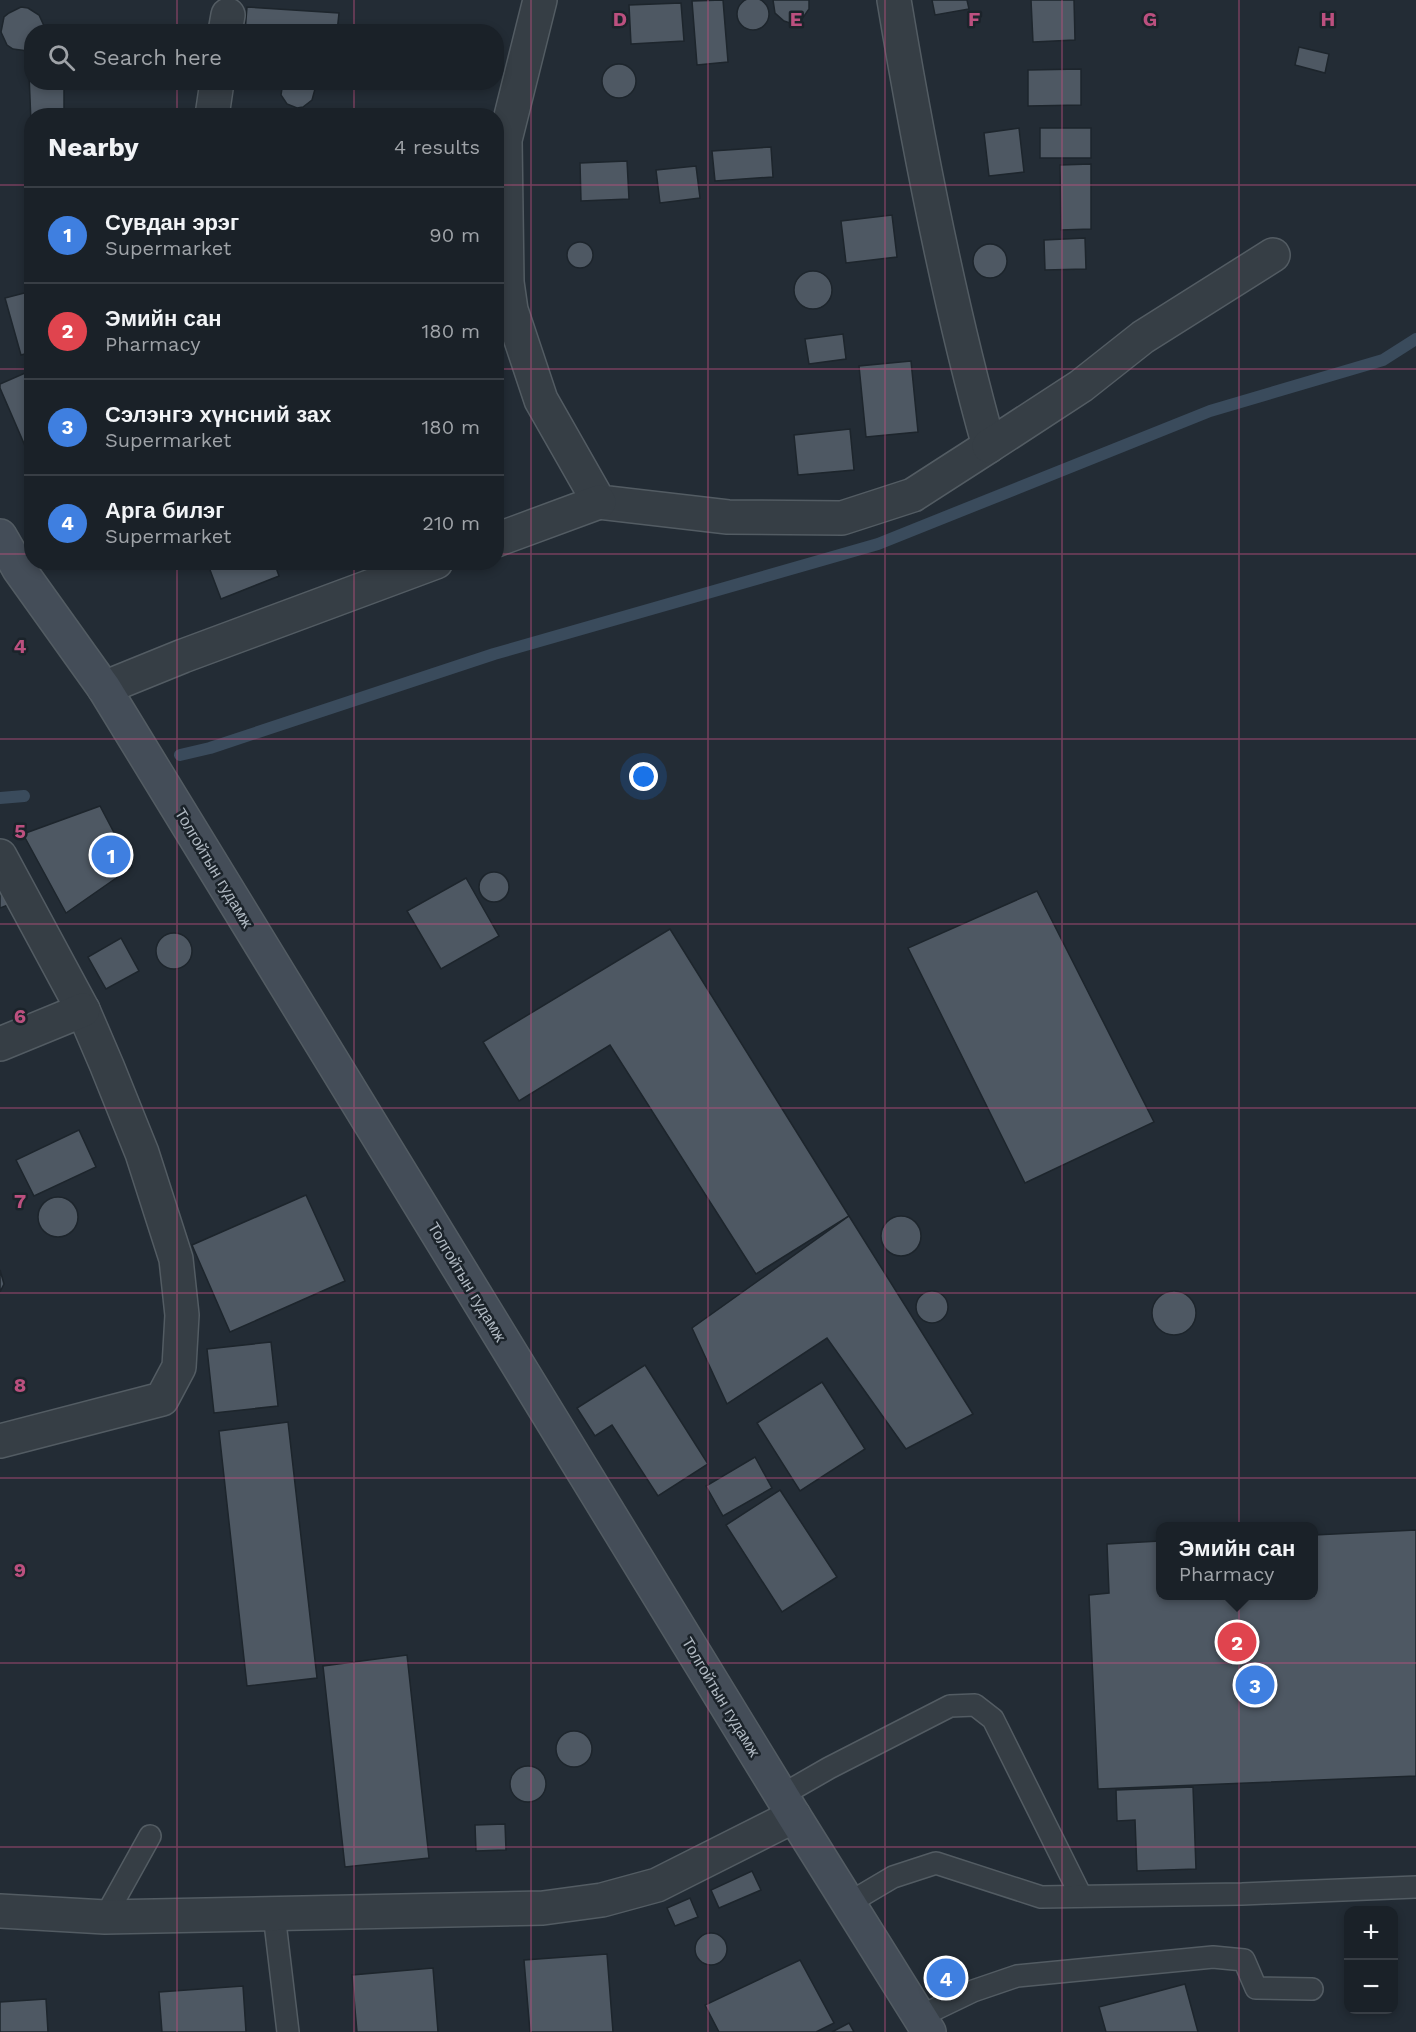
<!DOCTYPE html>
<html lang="en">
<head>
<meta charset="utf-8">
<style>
	:root { --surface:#1a2128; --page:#232930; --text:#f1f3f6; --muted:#9fa3a8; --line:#383e45; --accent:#8db9ea }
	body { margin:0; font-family:"Work Sans",sans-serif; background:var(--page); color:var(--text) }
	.controls { position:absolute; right:18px; bottom:18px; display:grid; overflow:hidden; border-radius:12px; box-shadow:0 3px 9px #0003 }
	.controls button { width:54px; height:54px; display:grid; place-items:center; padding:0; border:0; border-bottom:2px solid var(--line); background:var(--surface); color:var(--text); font:30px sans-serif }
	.you { position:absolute; left:644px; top:777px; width:21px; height:21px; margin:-15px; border:4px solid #fff; border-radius:50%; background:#1a73e8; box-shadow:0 0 0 9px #1a73e833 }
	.badge { display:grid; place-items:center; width:39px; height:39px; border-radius:50%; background:var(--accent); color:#fff; font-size:20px; font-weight:700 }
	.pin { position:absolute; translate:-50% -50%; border:3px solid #fff; box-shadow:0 2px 6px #0006 }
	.popup { position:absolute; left:1156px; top:1522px; width:162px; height:78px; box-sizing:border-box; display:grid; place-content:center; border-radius:12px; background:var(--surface); filter:drop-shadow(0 2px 4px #0005); font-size:20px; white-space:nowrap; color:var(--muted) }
	.popup b { font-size:22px; color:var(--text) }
	.popup::after { content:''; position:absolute; left:50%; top:100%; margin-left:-12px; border:12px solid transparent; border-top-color:var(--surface) }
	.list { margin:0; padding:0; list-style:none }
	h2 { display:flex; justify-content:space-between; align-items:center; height:78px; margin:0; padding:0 24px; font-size:26px }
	h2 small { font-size:20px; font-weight:400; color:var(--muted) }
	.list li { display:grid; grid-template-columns:39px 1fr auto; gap:18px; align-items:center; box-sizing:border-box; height:96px; padding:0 24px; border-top:2px solid var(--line) }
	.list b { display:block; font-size:22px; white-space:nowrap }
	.list p { margin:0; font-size:20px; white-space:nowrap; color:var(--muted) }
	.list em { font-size:20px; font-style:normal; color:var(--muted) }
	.icon { flex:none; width:33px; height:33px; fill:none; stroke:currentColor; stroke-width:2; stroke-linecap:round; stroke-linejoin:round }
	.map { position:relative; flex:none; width:1416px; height:2032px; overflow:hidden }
	.search { position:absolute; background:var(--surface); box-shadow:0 3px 9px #0003; left:24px; top:24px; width:480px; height:66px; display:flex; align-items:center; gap:15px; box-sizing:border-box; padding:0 21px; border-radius:24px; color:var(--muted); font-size:22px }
	.panel { position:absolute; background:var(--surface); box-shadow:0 3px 9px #0003; left:24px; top:108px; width:480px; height:462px; border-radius:24px }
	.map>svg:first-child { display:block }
</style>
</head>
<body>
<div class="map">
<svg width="1416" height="2032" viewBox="0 0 1416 2032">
	<rect width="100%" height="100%" fill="#232c35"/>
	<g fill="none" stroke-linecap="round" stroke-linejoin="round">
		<g stroke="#3a4b5c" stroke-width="12">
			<polyline points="180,755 210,748 494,654 878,544 1210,411 1383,360 1416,339"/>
			<polyline points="0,798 24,796"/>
		</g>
	</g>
	<g fill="#4e5863" stroke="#1d252c" stroke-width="1.5">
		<circle cx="753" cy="14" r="16"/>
		<polygon points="723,0 728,62 697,65 692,1"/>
		<polygon points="773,0 809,0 809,9 802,19 790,23 784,21 775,13"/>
		<polygon points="932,0 967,0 969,9 935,15"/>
		<polygon points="1031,0 1074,0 1075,40 1033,42"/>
		<polygon points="681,3 684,41 631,44 629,5"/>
		<polygon points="21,7 28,8 39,15 45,28 44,32 32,32 32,49 28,51 13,49 7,45 1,32 4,17 9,13"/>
		<polygon points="247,7 339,13 337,32 245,32"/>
		<polygon points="1299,47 1329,54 1325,73 1295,65"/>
		<circle cx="619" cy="81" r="17"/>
		<polygon points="1081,69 1081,105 1028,106 1028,70"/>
		<polygon points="29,74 32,74 32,82 64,82 64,116 32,116 32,147"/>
		<polygon points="283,82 313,82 315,89 312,100 303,107 297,108 287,104 281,95"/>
		<polygon points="1019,128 1024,172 989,176 984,133"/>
		<rect x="1040" y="128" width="51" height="30"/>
		<polygon points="771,147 773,177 715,181 712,151"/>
		<polygon points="627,161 629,199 581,201 580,163"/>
		<polygon points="1091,164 1091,229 1061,230 1060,165"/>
		<polygon points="696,166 700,198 660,203 656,170"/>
		<polygon points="892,215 897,257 846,263 841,221"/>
		<polygon points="1085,238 1086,269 1045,270 1044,240"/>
		<circle cx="580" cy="255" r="13"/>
		<circle cx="990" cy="261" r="17"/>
		<circle cx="813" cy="290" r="19"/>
		<polygon points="32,291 32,352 21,355 5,298"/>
		<polygon points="843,334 846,359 809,364 805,339"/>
		<polygon points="911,361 918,432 866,437 859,366"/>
		<polygon points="32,370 32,454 29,455 0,388 0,384"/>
		<polygon points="850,429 854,470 798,475 794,435"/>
		<polygon points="207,562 274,562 279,576 221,599"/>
		<polygon points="100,806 132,867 66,913 23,834"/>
		<circle cx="494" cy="887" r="15"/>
		<polygon points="466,878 499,936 441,969 407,911"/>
		<polygon points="0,885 8,905 0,908"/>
		<polygon points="1037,891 1154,1122 1025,1183 908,948"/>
		<polygon points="670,929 849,1216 756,1274 610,1045 519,1101 483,1042"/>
		<circle cx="174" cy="951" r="18"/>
		<polygon points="121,938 139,971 106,989 88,957"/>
		<polygon points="79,1130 96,1167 34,1196 16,1160"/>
		<polygon points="306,1195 345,1281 230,1332 192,1245"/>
		<circle cx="58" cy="1217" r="20"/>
		<circle cx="901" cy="1236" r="20"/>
		<polygon points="849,1216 973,1414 906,1449 827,1338 727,1404 692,1328"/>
		<polygon points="0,1270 4,1284 0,1292"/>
		<circle cx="1174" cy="1313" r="22"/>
		<circle cx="932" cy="1307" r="16"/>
		<polygon points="271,1342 278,1406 214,1413 207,1349"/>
		<polygon points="645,1365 708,1464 658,1496 612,1425 595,1436 577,1408"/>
		<polygon points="822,1382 865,1449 800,1491 757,1423"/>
		<polygon points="288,1422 317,1678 247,1686 219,1431"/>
		<polygon points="755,1457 772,1488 723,1516 706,1486"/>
		<polygon points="780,1490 837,1577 782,1612 726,1525"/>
		<polygon points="1416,1530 1416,1776 1098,1789 1089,1595 1109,1593 1107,1544 1160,1541 1160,1596 1314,1596 1314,1535"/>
		<polygon points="407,1655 429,1858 345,1867 323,1666"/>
		<circle cx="574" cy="1749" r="18"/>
		<circle cx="528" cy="1784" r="18"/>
		<polygon points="1193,1787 1196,1869 1137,1871 1135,1820 1117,1821 1116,1790"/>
		<polygon points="505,1824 506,1850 476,1851 475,1825"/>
		<polygon points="752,1871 761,1890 719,1908 711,1890"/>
		<polygon points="690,1898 698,1917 675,1926 667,1908"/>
		<circle cx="711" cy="1949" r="16"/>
		<polygon points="607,1954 613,2032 530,2032 524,1960"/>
		<polygon points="800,1960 834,2023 816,2032 719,2032 705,2005"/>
		<polygon points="433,1968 438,2032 357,2032 352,1975"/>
		<polygon points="1185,1984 1198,2032 1106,2032 1099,2007"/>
		<polygon points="243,1986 246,2032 162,2032 159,1992"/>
		<polygon points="46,1999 48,2032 0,2032 0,2002"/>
		<polygon points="849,2023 854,2032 832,2032"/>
	</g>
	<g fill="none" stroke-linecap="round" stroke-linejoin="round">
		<g stroke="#535c63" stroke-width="24">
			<g id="lane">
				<polyline points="782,1795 829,1768 950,1706 975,1705 993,1719 1081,1896"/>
				<polyline points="849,1903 893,1877 936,1863 1041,1897 1242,1894 1416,1887"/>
				<polyline points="274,1914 288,2032"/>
				<polyline points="105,1917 150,1836"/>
				<polyline points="919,2017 973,1991 1017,1976 1213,1957 1244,1960 1256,1988 1312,1989"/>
			</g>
		</g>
		<g stroke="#535c63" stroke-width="36">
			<g id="street">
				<path d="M540 0 505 140 507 282 511 310 541 400 599 502 728 517 842 518 913 495 989 446C948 300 919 150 894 0"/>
				<polyline points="225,32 228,15"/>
				<polyline points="212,116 217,82"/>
				<polyline points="989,446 1081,386 1143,337 1273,255"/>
				<polyline points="496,540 599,502"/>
				<polyline points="104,688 183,656 436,562"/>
				<polyline points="0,856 83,1010 107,1066 142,1153 176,1259 182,1315 179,1367 162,1399 0,1441"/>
				<polyline points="0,1044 83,1010"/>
				<polyline points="0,1911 105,1917 543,1908 602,1900 657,1885 794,1816"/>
			</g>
		</g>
		<g stroke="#535c63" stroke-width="36">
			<polyline id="secondary" points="0,536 19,569 104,688 794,1816 929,2032"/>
		</g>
		<use href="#lane" stroke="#363e45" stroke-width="21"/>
		<use href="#street" stroke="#363e45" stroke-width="33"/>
		<use href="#secondary" stroke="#444d58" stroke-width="33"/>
	</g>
	<path fill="none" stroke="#bc507f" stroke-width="1.5" stroke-opacity="0.55" d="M177 0V32M354 0V32M531 0V2032M708 0V2032M885 0V2032M1062 0V2032M1239 0V2032M177 82V116M354 82V116M0 185H32M496 185H1416M0 369H32M496 369H1416M0 554H32M496 554H1416M177 562V2032M354 562V2032M0 739H1416M0 924H1416M0 1108H1416M0 1293H1416M0 1478H1416M0 1663H1416M0 1847H1416"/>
	<g text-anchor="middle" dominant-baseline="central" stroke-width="5" stroke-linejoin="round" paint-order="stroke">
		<g font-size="16" fill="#b0b9c2" stroke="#1b232a">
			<text transform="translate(214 868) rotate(59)">Толгойтын гудамж</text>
			<text transform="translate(467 1282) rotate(59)">Толгойтын гудамж</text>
			<text transform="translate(721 1697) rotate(59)">Толгойтын гудамж</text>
		</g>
	</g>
	<g font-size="20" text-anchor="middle" font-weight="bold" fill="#bc507f" stroke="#1b232a" stroke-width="5" stroke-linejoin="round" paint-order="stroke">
		<text x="620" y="26">D</text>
		<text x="796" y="26">E</text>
		<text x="974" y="26">F</text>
		<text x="1150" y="26">G</text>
		<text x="1328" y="26">H</text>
		<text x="20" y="653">4</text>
		<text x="20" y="838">5</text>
		<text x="20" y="1023">6</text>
		<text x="20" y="1208">7</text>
		<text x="20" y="1392">8</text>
		<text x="20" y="1577">9</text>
	</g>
</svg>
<div class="controls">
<button>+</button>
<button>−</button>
</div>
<div class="you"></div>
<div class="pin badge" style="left:111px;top:855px;background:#3f7fe0">1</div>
<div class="pin badge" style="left:1237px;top:1642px;background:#e0444e">2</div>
<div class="popup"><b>Эмийн сан</b>Pharmacy</div>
<div class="pin badge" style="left:1255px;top:1685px;background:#3f7fe0">3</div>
<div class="pin badge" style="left:946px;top:1978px;background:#3f7fe0">4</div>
<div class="search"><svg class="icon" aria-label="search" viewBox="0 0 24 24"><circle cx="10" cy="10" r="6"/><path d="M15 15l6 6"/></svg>Search here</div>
<section class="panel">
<h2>Nearby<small>4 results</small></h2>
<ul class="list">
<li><span class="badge" style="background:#3f7fe0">1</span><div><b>Сувдан эрэг</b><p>Supermarket</p></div><em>90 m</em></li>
<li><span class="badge" style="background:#e0444e">2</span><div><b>Эмийн сан</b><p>Pharmacy</p></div><em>180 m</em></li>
<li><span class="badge" style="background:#3f7fe0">3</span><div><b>Сэлэнгэ хүнсний зах</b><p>Supermarket</p></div><em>180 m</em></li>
<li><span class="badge" style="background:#3f7fe0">4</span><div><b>Арга билэг</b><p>Supermarket</p></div><em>210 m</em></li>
</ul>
</section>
</div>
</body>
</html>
